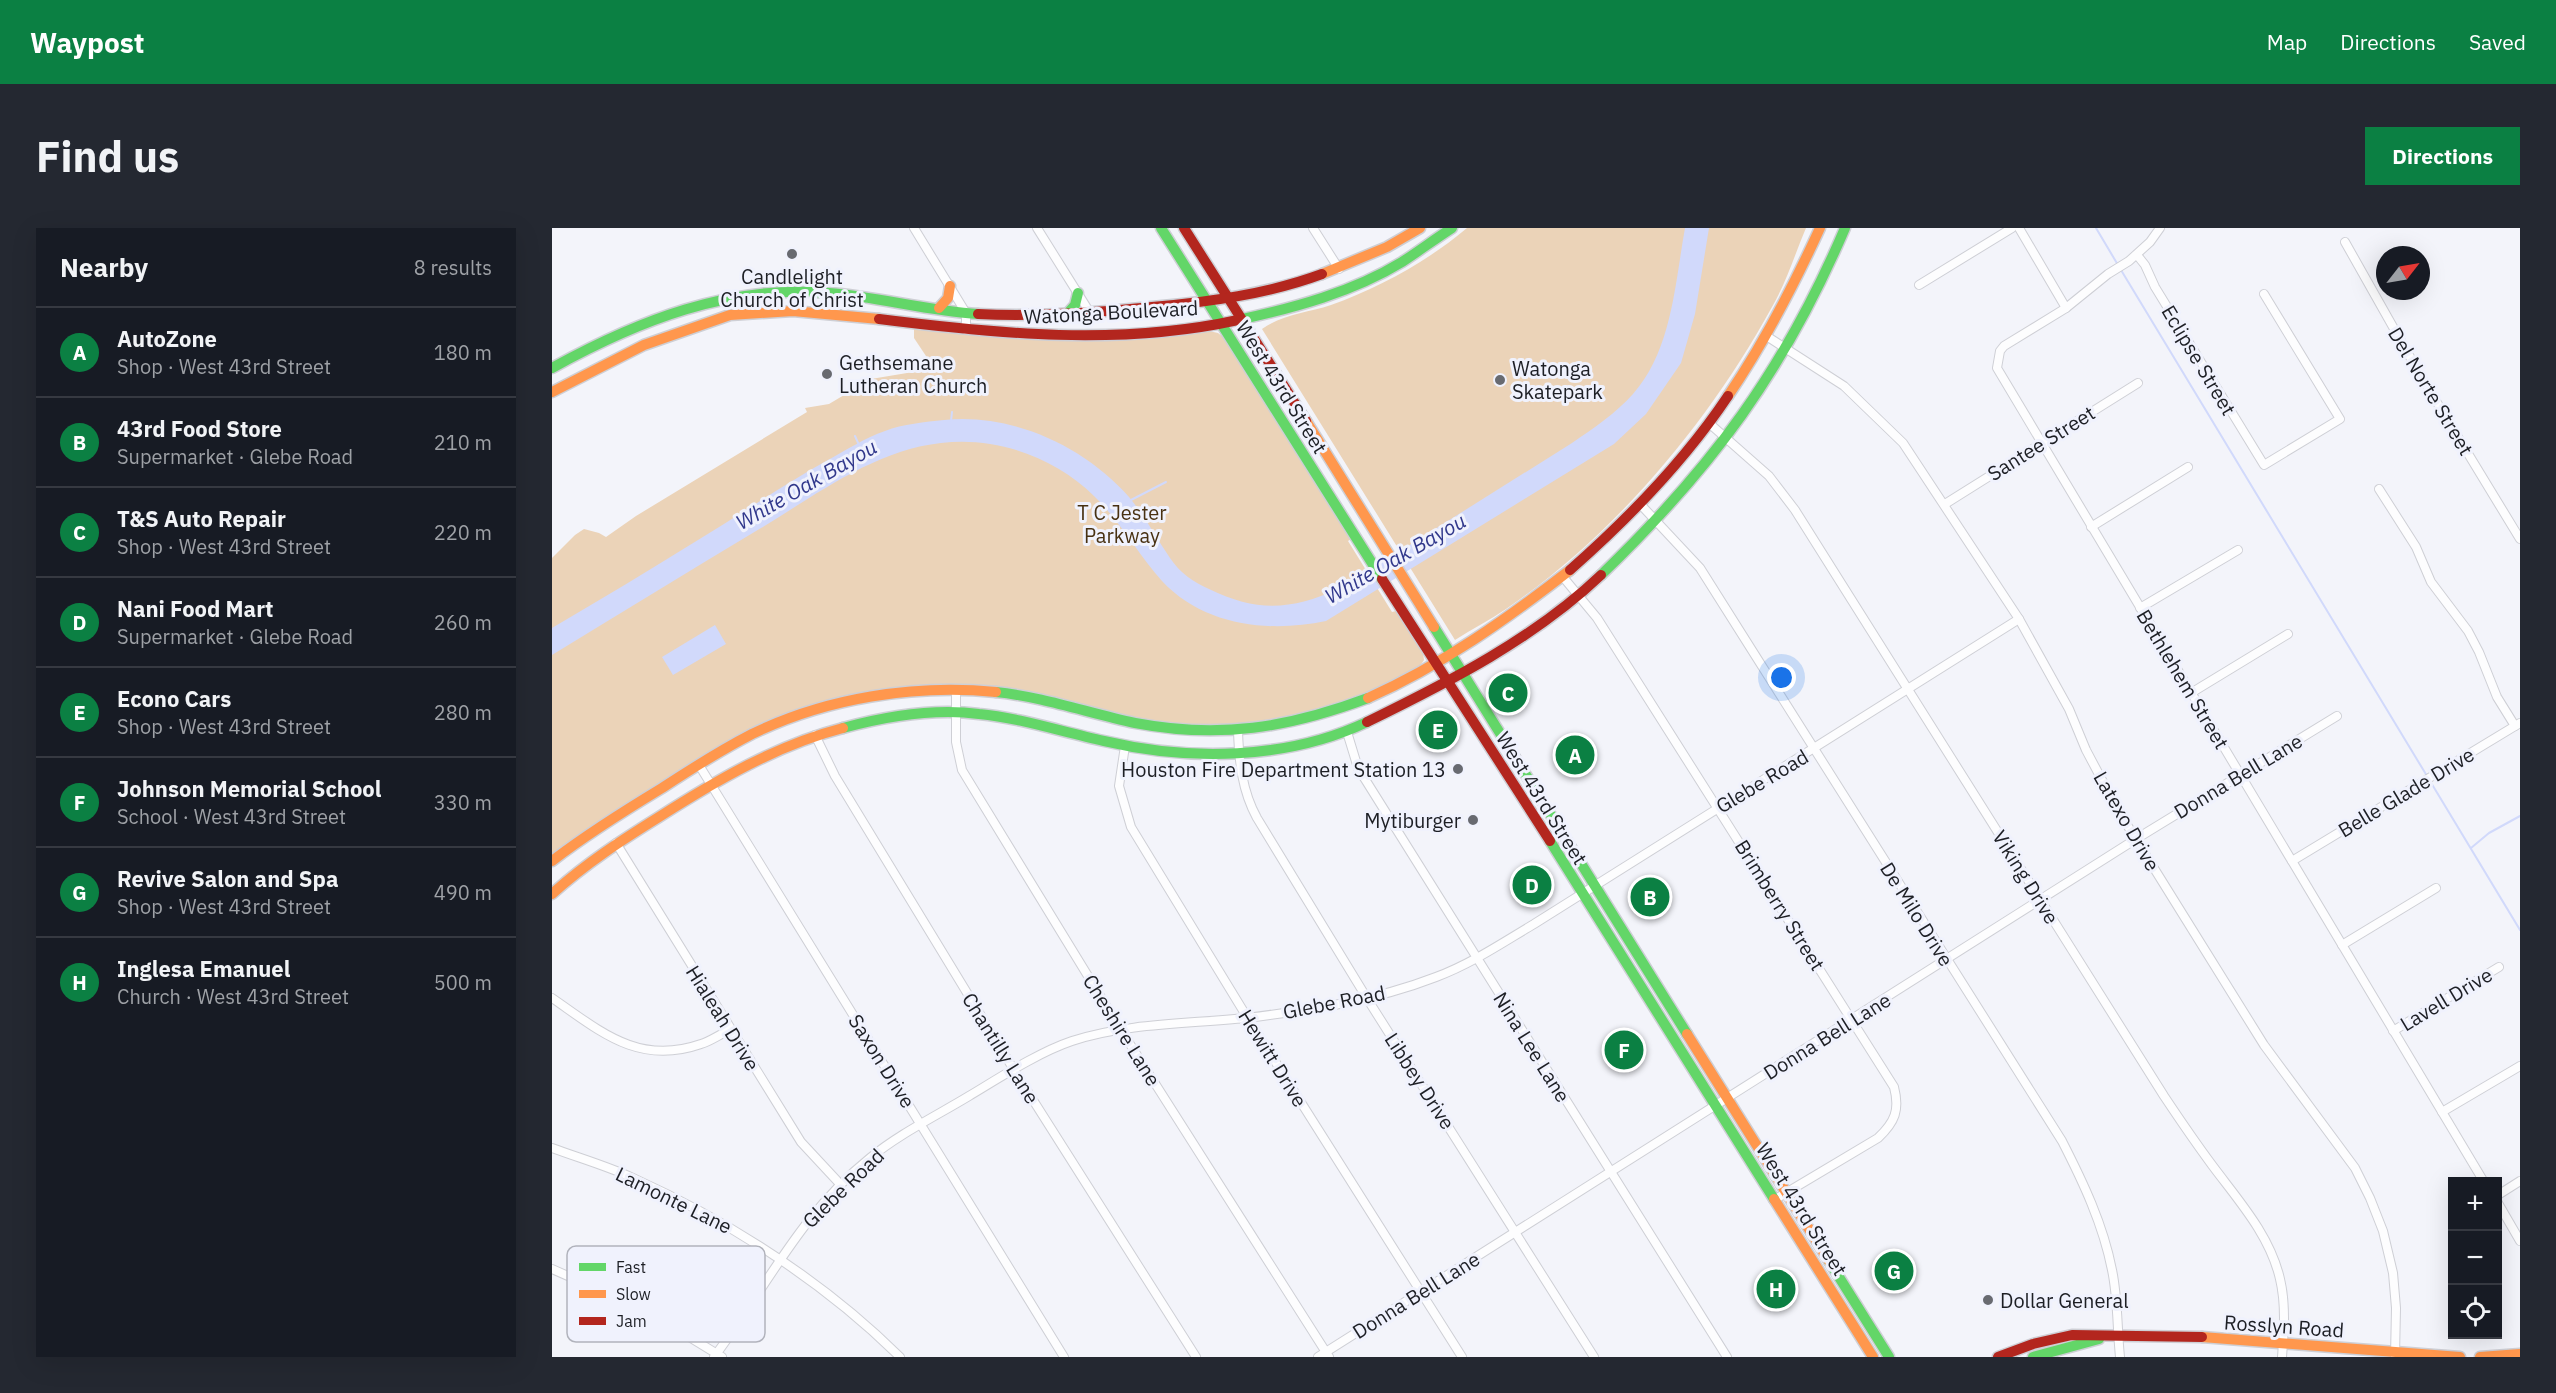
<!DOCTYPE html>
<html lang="en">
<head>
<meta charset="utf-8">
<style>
	:root { --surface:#171b24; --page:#242831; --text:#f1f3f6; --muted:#9ea1a6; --line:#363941; --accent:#0b8043 }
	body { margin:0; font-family:"IBM Plex Sans",sans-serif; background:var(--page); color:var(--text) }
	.controls { position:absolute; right:18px; bottom:18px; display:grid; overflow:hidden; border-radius:0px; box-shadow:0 6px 24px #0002 }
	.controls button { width:54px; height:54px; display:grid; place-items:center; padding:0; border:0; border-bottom:2px solid var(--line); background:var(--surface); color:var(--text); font:30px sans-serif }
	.compass { position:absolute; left:1824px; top:18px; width:54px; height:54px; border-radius:50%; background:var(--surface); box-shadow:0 6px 24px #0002; rotate:59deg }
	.you { position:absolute; left:1230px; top:450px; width:21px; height:21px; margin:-15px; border:4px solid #fff; border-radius:50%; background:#1a73e8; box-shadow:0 0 0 9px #1a73e833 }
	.badge { display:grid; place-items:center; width:39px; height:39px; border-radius:50%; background:var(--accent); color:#fff; font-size:20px; font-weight:700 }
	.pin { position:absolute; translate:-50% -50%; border:3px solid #fff; box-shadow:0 2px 6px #0006 }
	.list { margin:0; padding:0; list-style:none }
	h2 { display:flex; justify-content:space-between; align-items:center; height:78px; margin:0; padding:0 24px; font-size:26px }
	h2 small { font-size:20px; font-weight:400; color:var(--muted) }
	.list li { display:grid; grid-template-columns:39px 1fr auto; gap:18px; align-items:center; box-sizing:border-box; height:90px; padding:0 24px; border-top:2px solid var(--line) }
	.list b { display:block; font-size:22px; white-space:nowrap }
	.list p { margin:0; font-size:20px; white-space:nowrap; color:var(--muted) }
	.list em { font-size:20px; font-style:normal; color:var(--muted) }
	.icon { flex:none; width:33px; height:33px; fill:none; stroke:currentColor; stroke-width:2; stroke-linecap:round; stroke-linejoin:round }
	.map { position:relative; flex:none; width:1968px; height:1129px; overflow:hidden; border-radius:0px }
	header { display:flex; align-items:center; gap:36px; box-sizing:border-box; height:84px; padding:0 30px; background:var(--accent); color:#fff }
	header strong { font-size:28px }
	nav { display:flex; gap:33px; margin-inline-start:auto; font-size:21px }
	.intro { display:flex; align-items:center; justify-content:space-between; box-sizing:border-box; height:144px; padding:0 36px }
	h1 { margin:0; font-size:42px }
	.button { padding:15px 27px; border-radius:0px; background:var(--accent); color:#fff; font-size:21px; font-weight:700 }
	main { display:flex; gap:36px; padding:0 36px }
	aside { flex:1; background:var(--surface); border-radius:0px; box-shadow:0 6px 24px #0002 }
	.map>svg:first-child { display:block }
</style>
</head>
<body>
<header>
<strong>Waypost</strong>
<nav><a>Map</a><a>Directions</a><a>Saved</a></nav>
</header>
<div class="intro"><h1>Find us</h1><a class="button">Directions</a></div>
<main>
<aside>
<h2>Nearby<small>8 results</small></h2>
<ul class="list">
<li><span class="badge">A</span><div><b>AutoZone</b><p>Shop · West 43rd Street</p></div><em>180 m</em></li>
<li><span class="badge">B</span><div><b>43rd Food Store</b><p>Supermarket · Glebe Road</p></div><em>210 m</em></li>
<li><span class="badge">C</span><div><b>T&amp;S Auto Repair</b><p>Shop · West 43rd Street</p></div><em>220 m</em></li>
<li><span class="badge">D</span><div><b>Nani Food Mart</b><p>Supermarket · Glebe Road</p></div><em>260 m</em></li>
<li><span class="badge">E</span><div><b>Econo Cars</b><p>Shop · West 43rd Street</p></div><em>280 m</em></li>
<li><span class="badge">F</span><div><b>Johnson Memorial School</b><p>School · West 43rd Street</p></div><em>330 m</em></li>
<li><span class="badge">G</span><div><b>Revive Salon and Spa</b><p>Shop · West 43rd Street</p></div><em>490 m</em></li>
<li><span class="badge">H</span><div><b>Inglesa Emanuel</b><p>Church · West 43rd Street</p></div><em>500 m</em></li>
</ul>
</aside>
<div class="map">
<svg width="1968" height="1129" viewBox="0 0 1968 1129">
	<rect width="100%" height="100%" fill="#f3f4fa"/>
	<g fill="#ebd3b8">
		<path d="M915 0H1254C1243 26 1234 55 1220 79 1157 194 1063 307 954 381 938 392 920 401 903 412L710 101C731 86 755 85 779 77 827 60 876 33 915 0Z"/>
		<polygon points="362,101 449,109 652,102 666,105 671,109 799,311 796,313 840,384 844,383 871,425 872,432 868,438 816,465 764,483 691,496 637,497 601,493 410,458 245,483 233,486 153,526 0,629 0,330 23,307 32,301 47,305 54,309 84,288 255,184 253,180 277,176 319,151 367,143 366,133 374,128 362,110"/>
	</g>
	<g fill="#d1d9fb">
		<path d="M1133 0H1157L1143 86 1129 135 1094 186 1062 216 774 393C717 405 652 398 610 353 586 326 568 293 542 268 503 229 443 208 389 215 323 222 264 267 209 300 139 342 70 384 0 427V400C49 371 98 342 146 312 189 286 231 257 276 232 294 222 313 210 333 203 351 196 373 194 392 192 460 185 532 218 577 269 593 288 604 310 618 330 628 345 641 354 657 361 707 385 739 382 789 360L1020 215C1042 200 1064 185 1081 166 1120 122 1123 55 1133 0Z"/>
		<polygon points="163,397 174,416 121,447 110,429"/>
	</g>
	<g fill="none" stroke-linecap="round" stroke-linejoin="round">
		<g stroke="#d1d9fb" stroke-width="2">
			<polyline points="1544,0 1566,37"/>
			<polyline points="1569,42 1875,548"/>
			<polyline points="399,193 400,184"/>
			<polyline points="303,208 307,217"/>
			<polyline points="579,272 614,254"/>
			<polyline points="1878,553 1968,702"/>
			<polyline points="1919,620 1937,605 1968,588"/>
		</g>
		<g stroke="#cecfd5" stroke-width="10">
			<g id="street">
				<polyline points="362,0 414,85 414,102"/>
				<polyline points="485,0 535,80 536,85"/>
				<polyline points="761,0 787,41"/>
				<polyline points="1467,0 1514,80"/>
				<polyline points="1608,0 1598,14 1577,33 1556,46 1514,80 1452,118 1448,123 1445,140 1932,954"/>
				<polyline points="1793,14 1867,145 1968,311"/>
				<polyline points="1585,27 1593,37 1603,59 1712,237 1788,191 1712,66"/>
				<polyline points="1367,57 1460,0"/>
				<polyline points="1216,109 1292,158 1351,215 1467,391 1517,481 1534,522 1567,584 1712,817 1803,940 1818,970 1831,1003 1841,1045 1844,1080 1843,1128"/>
				<path d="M1158 196 1217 248 1243 282 1612 868C1628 892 1643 914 1660 937 1686 972 1718 1007 1728 1051 1734 1076 1732 1104 1730 1129"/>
				<polyline points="1827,261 1864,319 1879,354 1916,403 1927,424 1945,469 1963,498"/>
				<polyline points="1393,276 1586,155"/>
				<path d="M1089 277 1148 340 1510 913C1531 954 1551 996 1560 1042 1566 1070 1565 1100 1568 1129"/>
				<polyline points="1539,299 1636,239"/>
				<path d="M1011 349 1045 390 1342 859C1348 882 1343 894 1326 910L1222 972"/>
				<polyline points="1588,380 1686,322"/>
				<polyline points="404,461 404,514 410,542 569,802 777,1129"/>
				<polyline points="1639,465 1736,406"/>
				<path d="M686 503C687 533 690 563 705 590L816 772 1042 1129"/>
				<polyline points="795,504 806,540 1175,1129"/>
				<polyline points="263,507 283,548 462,842 644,1129"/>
				<polyline points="573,518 567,558 579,599 695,789 910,1129"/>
				<polyline points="147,537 512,1129"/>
				<polyline points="64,615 249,914 289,957"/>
				<polyline points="1740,633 1968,495"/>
				<polyline points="1790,717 1884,660"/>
				<path d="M0 770C48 803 86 838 149 816 159 813 168 806 178 802"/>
				<polyline points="1841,803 1947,739"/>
				<polyline points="1890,884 1968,838"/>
				<path d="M0 920C27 930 55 938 81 950 180 995 270 1052 348 1129"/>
				<polyline points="1946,967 1968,953"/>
				<polyline points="1946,975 1968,1013"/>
				<polyline points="0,1041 95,1083 170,1129"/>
				<path d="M162 1129C214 1060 248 986 318 930 347 906 384 888 417 868 447 850 487 824 520 813 575 795 636 796 694 790 759 782 822 773 884 749 919 736 950 715 982 696L1467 391"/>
				<polyline points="766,1129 1584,611 1785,488"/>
			</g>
		</g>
		<g stroke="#cecfd5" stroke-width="13">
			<g id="fast">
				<polyline points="609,0 830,351"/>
				<polyline points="514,87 523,77 526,65"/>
				<path d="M686 92C742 80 801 64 850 34 867 23 883 11 900 0"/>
				<path d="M0 140C85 93 178 56 277 65 327 69 376 83 426 86"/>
				<path d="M1049 347C1160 240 1232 143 1293 0"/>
				<polyline points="882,399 1135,806"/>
				<path d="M444 464C492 469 536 485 583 495 667 511 736 500 816 470"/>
				<path d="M291 500C335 488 382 480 427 486 469 490 510 504 552 513 637 533 735 532 815 494"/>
				<polyline points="998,613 1222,971"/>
				<polyline points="1277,1033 1337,1129"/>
				<polyline points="1481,1129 1547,1111"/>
			</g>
		</g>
		<g stroke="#cecfd5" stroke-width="13">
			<g id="slow">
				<polyline points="770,46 835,19 868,0"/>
				<polyline points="387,80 396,70 398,58"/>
				<polyline points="0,164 92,117 178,87 241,83 327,91"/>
				<path d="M1176 168C1212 115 1241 59 1268 0"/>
				<polyline points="754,193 882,399"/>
				<path d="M816 470C890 437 955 391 1018 342"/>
				<path d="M0 633C35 606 72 583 110 560 139 541 169 522 200 506 274 470 362 456 444 464"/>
				<path d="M0 666C33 636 70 612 107 589 165 552 225 517 291 500"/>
				<polyline points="1135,806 1277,1033"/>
				<polyline points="1222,971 1321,1129"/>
				<polyline points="1650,1109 1908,1129"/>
				<polyline points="1928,1129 1968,1126"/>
			</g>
		</g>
		<g stroke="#cecfd5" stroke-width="13">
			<g id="jam">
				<polyline points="632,0 754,193"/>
				<path d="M426 86C484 89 542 85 600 79 657 74 716 66 770 46"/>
				<path d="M327 91C446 106 568 118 686 92"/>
				<path d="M1018 342C1077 290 1132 234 1176 168"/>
				<polyline points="830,351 998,613"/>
				<path d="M815 494C897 454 983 410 1049 347"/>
				<polyline points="1446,1129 1481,1116 1520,1107 1650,1109"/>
			</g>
		</g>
		<use href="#street" stroke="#fdfdfe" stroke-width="8"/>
		<use href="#fast" stroke="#63d668" stroke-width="10"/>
		<use href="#slow" stroke="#ff974d" stroke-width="10"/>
		<use href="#jam" stroke="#b3261e" stroke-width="10"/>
	</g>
	<g fill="#686a70" stroke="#f0f2fd" stroke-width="2">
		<circle cx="240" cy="26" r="6"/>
		<circle cx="275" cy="146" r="6"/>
		<circle cx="948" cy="152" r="6"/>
		<circle cx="906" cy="541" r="6"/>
		<circle cx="921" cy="592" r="6"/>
		<circle cx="1436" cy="1072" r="6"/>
	</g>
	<g text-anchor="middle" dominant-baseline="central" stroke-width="6" stroke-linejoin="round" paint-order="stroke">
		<g font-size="20" fill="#1d1f25" stroke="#f0f2fd" text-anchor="start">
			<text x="240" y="48" text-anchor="middle">Candlelight<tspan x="240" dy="23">Church of Christ</tspan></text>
			<text x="287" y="134">Gethsemane<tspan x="287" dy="23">Lutheran Church</tspan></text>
			<text x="960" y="140">Watonga<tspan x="960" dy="23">Skatepark</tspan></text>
			<text x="894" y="541" text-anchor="end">Houston Fire Department Station 13</text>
			<text x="909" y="592" text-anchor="end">Mytiburger</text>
			<text x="1448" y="1072">Dollar General</text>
		</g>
		<g font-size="20" fill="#1d1f25" stroke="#f0f2fd">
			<text transform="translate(559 84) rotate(-3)">Watonga Boulevard</text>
			<text transform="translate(1647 132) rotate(59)">Eclipse Street</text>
			<text transform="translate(730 159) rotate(58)">West 43rd Street</text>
			<text transform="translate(1879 163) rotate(59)">Del Norte Street</text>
			<text transform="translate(1489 215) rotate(-32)">Santee Street</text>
			<text transform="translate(1631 451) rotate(59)">Bethlehem Street</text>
			<text transform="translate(1686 548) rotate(-31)">Donna Bell Lane</text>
			<text transform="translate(1210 553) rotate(-31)">Glebe Road</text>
			<text transform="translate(1854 564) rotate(-31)">Belle Glade Drive</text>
			<text transform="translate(990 570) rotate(58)">West 43rd Street</text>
			<text transform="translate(1575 593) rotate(60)">Latexo Drive</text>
			<text transform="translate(1474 649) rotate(58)">Viking Drive</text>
			<text transform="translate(1228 677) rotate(58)">Brimberry Street</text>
			<text transform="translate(1365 686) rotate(58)">De Milo Drive</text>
			<text transform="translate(1894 771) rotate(-31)">Lavell Drive</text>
			<text transform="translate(782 774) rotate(-11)">Glebe Road</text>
			<text transform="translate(171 790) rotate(58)">Hialeah Drive</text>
			<text transform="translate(570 802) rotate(58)">Cheshire Lane</text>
			<text transform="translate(1275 808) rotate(-32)">Donna Bell Lane</text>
			<text transform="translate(980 819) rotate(58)">Nina Lee Lane</text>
			<text transform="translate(449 820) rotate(58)">Chantilly Lane</text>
			<text transform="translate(721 830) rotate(58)">Hewitt Drive</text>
			<text transform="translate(330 833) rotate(58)">Saxon Drive</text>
			<text transform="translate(868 853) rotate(57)">Libbey Drive</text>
			<text transform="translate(291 960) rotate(-44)">Glebe Road</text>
			<text transform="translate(122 972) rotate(26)">Lamonte Lane</text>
			<text transform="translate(1250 981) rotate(58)">West 43rd Street</text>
			<text transform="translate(864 1067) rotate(-32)">Donna Bell Lane</text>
			<text transform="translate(1732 1098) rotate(4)">Rosslyn Road</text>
		</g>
		<g font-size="20" fill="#483112" stroke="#f0f2fd">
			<text x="570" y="284">T C Jester<tspan x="570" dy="23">Parkway</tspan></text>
		</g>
		<g font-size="21" font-style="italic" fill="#31388c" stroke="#f0f2fd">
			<text transform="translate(254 256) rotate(-30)">White Oak Bayou</text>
			<text transform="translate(843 330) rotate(-30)">White Oak Bayou</text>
		</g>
	</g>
	<rect x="15" y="1018" width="198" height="96" rx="9" fill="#f0f2fd" stroke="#b1b3bc" stroke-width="1.5"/>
	<rect x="27" y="1035" width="27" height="8" fill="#63d668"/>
	<rect x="27" y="1062" width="27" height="8" fill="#ff974d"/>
	<rect x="27" y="1089" width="27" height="8" fill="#b3261e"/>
	<g font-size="16" fill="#1d1f25">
		<text x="64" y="1045">Fast</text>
		<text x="64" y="1072">Slow</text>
		<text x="64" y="1099">Jam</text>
	</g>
</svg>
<div class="controls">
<button>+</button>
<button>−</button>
<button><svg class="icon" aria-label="locate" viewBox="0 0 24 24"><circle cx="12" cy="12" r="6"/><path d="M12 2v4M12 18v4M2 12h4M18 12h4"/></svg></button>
</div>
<svg class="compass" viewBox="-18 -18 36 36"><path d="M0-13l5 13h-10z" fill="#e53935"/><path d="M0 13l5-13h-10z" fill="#9ea1a6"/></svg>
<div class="you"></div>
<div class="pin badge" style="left:1023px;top:527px">A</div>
<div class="pin badge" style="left:1098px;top:669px">B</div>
<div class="pin badge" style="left:956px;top:465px">C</div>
<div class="pin badge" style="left:980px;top:657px">D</div>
<div class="pin badge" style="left:886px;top:502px">E</div>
<div class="pin badge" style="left:1072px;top:822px">F</div>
<div class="pin badge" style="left:1342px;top:1043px">G</div>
<div class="pin badge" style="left:1224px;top:1061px">H</div>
</div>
</main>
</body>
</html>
